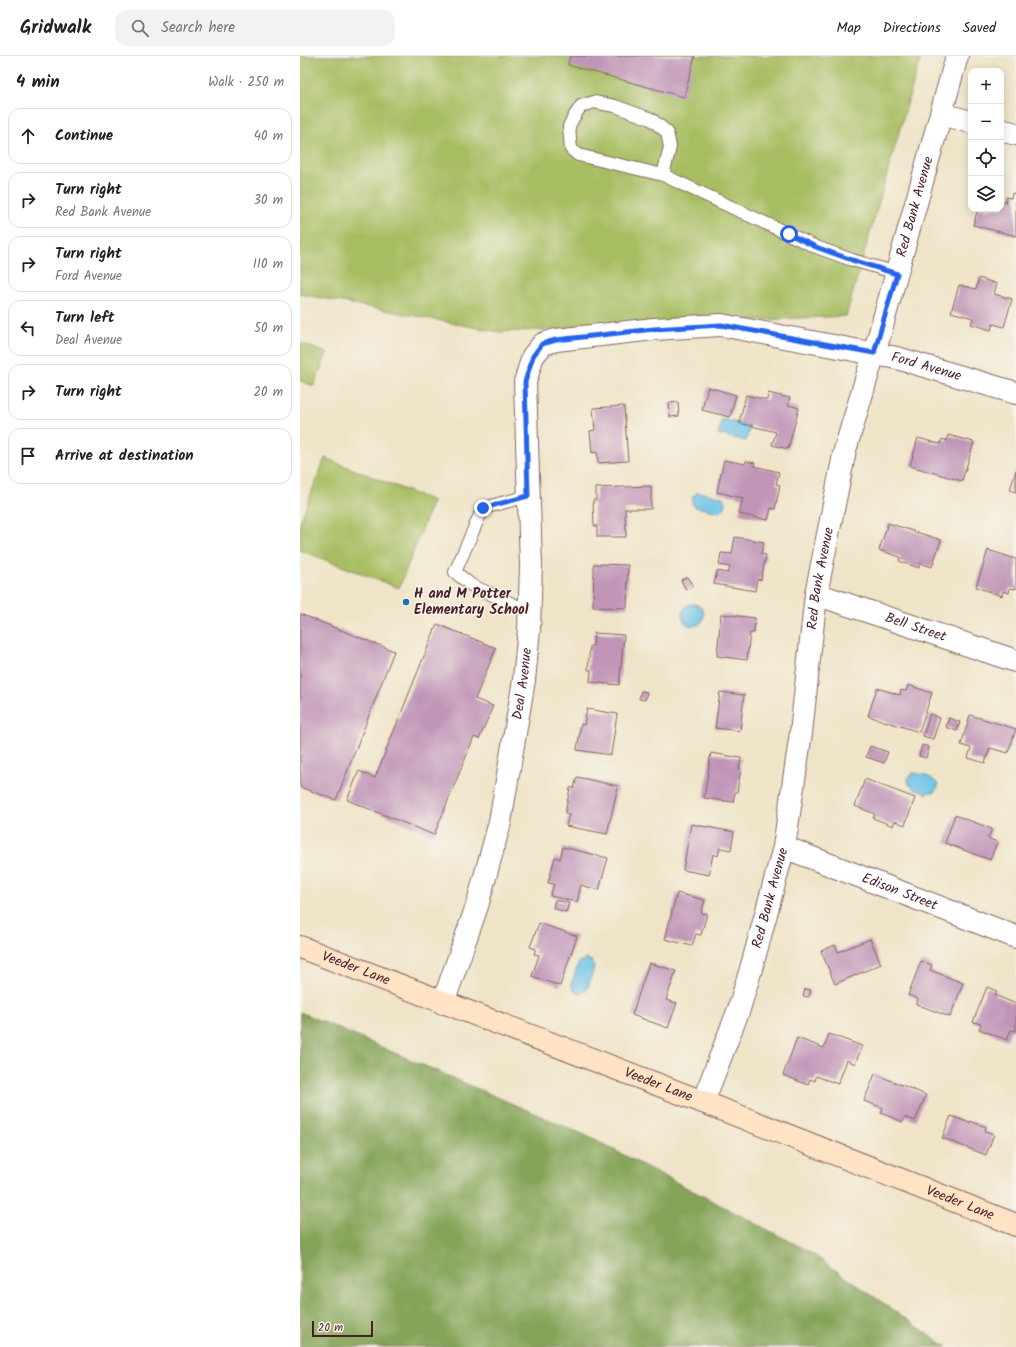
<!DOCTYPE html>
<html lang="en">
<head>
<meta charset="utf-8">
<style>
	:root { --surface:#fff; --page:#f2f2f2; --text:#222; --muted:#767676; --line:#e0e0e0 }
	body { margin:0; font-family:Kalam,sans-serif; background:var(--page); color:var(--text) }
	.controls { position:absolute; right:12px; top:12px; display:grid; overflow:hidden; border-radius:8px; box-shadow:0 2px 10px #0003 }
	.controls button { width:36px; height:36px; display:grid; place-items:center; padding:0; border:0; border-bottom:1px solid var(--line); background:var(--surface); color:var(--text); font:20px sans-serif }
	.scale { position:absolute; left:12px; bottom:10px; width:61px; box-sizing:border-box; padding-left:4px; border:2px solid #4a1f2b; border-top:0; font-size:11px; line-height:14px; white-space:nowrap; color:#4a1f2b; -webkit-text-stroke:3px #f7f3e8; paint-order:stroke }
	.stop { position:absolute; width:12px; height:12px; margin:-9px; border:3px solid #2563eb; border-radius:50%; background:#fff }
	.stop.end { background:#2563eb; border-color:#fff; box-shadow:0 1px 4px #0008 }
	.list { margin:0; padding:0; list-style:none }
	h2 { display:flex; justify-content:space-between; align-items:center; height:52px; margin:0; padding:0 16px; font-size:17px }
	h2 small { font-size:13px; font-weight:400; color:var(--muted) }
	.list li { display:grid; grid-template-columns:26px 1fr auto; gap:12px; align-items:center; box-sizing:border-box; height:56px; margin:0 8px 8px; padding:0 8px; border:1px solid var(--line); border-radius:12px }
	.list b { display:block; font-size:15px; white-space:nowrap }
	.list p { margin:0; font-size:13px; white-space:nowrap; color:var(--muted) }
	.list em { font-size:13px; font-style:normal; color:var(--muted) }
	.icon { flex:none; width:22px; height:22px; fill:none; stroke:currentColor; stroke-width:2; stroke-linecap:round; stroke-linejoin:round }
	.map { position:relative; flex:none; width:716px; height:1291px; overflow:hidden }
	header { display:flex; align-items:center; gap:24px; box-sizing:border-box; height:56px; padding:0 20px; background:var(--surface); border-bottom:1px solid var(--line) }
	header strong { font-size:19px }
	nav { display:flex; gap:22px; margin-inline-start:auto; font-size:14px }
	.search { width:280px; height:36px; background:var(--page); display:flex; align-items:center; gap:10px; box-sizing:border-box; padding:0 14px; border-radius:12px; color:var(--muted); font-size:15px }
	main { display:flex }
	aside { flex:1; background:var(--surface) }
	.map>svg:first-child { display:block }
</style>
</head>
<body>
<header>
<strong>Gridwalk</strong>
<div class="search"><svg class="icon" aria-label="search" viewBox="0 0 24 24"><circle cx="10" cy="10" r="6"/><path d="M15 15l6 6"/></svg>Search here</div>
<nav><a>Map</a><a>Directions</a><a>Saved</a></nav>
</header>
<main>
<aside>
<h2>4 min<small>Walk · 250 m</small></h2>
<ul class="list">
<li><svg class="icon" aria-label="ahead" viewBox="0 0 24 24"><path d="M12 20V5M6 11l6-6 6 6"/></svg><div><b>Continue</b></div><em>40 m</em></li>
<li><svg class="icon" aria-label="right" viewBox="0 0 24 24"><path d="M7 20v-9h11M14 6l5 5-5 5"/></svg><div><b>Turn right</b><p>Red Bank Avenue</p></div><em>30 m</em></li>
<li><svg class="icon" aria-label="right" viewBox="0 0 24 24"><path d="M7 20v-9h11M14 6l5 5-5 5"/></svg><div><b>Turn right</b><p>Ford Avenue</p></div><em>110 m</em></li>
<li><svg class="icon" aria-label="left" viewBox="0 0 24 24"><path d="M17 20v-9H6M10 6l-5 5 5 5"/></svg><div><b>Turn left</b><p>Deal Avenue</p></div><em>50 m</em></li>
<li><svg class="icon" aria-label="right" viewBox="0 0 24 24"><path d="M7 20v-9h11M14 6l5 5-5 5"/></svg><div><b>Turn right</b></div><em>20 m</em></li>
<li><svg class="icon" aria-label="arrive" viewBox="0 0 24 24"><path d="M6 21V4h12l-3 4 3 4H6"/></svg><div><b>Arrive at destination</b></div></li>
</ul>
</aside>
<div class="map">
<svg width="716" height="1291" viewBox="0 0 716 1291">
	<rect width="100%" height="100%" fill="#f7f3e8"/>
	<filter id="ink" filterUnits="userSpaceOnUse"><feTurbulence type="fractalNoise" baseFrequency=".025" numOctaves="2"/><feDisplacementMap in="SourceGraphic" scale="8" xChannelSelector="R" yChannelSelector="G"/><feConvolveMatrix kernelMatrix="1 2 1 2 8 2 1 2 1" color-interpolation-filters="sRGB"/></filter>
	<filter id="wash" filterUnits="userSpaceOnUse"><feTurbulence type="fractalNoise" baseFrequency=".012" numOctaves="4" result="noise"/><feDisplacementMap in="SourceGraphic" scale="16" xChannelSelector="R" yChannelSelector="G"/><feGaussianBlur stdDeviation="0.9" result="paint"/><feColorMatrix in="noise" values="0 0 0 0 0 0 0 0 0 0 0 0 0 0 0 0 0 1.4 0 .05"/><feComposite in="paint" operator="in"/></filter>
	<g filter="url(#wash)">
		<rect width="100%" height="100%" fill="#efe4c7"/>
		<g fill="#a7bd62" stroke="#786e46">
			<polygon points="0,0 621,0 546,260 200,276 0,238"/>
			<polygon points="0,287 27,297 14,330 0,325"/>
			<polygon points="25,402 133,445 99,532 0,494 0,466"/>
		</g>
		<polygon fill="#85a458" stroke="#686242" points="0,956 285,1079 505,1193 647,1291 0,1291"/>
		<g fill="#6ac2e7" stroke="#5a7089">
			<polygon points="422,363 450,370 446,385 418,378"/>
			<polygon points="397,436 423,441 425,446 424,453 419,456 395,451 392,447 393,440"/>
			<circle cx="393" cy="559" r="11"/>
			<path d="M613 717C621 717 635 722 638 729V732L634 736H628L627 738C619 734 607 733 608 722Z"/>
			<polygon points="286,903 292,905 294,911 287,934 280,937 274,935 271,928 279,906"/>
		</g>
		<g id="blocks">
			<g fill="#c095b8">
				<polygon points="270,0 395,0 384,41 268,9"/>
				<polygon points="712,137 716,138 716,180 673,169 678,153 701,153 701,146 705,147 706,141 711,142"/>
				<polygon points="679,222 697,228 694,238 712,243 704,271 693,268 691,274 671,268 673,262 651,256 659,229 676,233"/>
				<polygon points="408,331 436,339 430,361 402,354"/>
				<polygon points="468,337 490,342 488,349 499,352 488,393 472,389 476,376 439,367 446,339 467,344"/>
				<polygon points="378,346 379,360 370,361 369,347"/>
				<polygon points="324,350 328,405 298,407 297,396 292,397 290,375 295,374 293,352"/>
				<polygon points="648,379 674,386 662,425 610,410 618,382 640,388 642,383 647,385"/>
				<polygon points="424,404 445,408 446,405 455,407 454,410 479,416 476,428 480,429 475,453 471,452 468,464 439,458 443,442 417,436"/>
				<polygon points="716,414 716,436 710,434"/>
				<polygon points="351,430 351,453 325,453 326,481 297,481 297,470 294,470 293,444 296,444 296,432"/>
				<polygon points="588,467 641,484 632,511 620,507 619,512 599,505 600,501 579,494"/>
				<polygon points="435,481 464,486 461,498 466,499 461,524 457,523 455,535 414,528 417,515 428,517 430,511 419,509 421,497 432,498"/>
				<polygon points="688,494 716,503 716,533 710,532 709,537 703,535 702,540 676,531"/>
				<polygon points="294,508 328,509 327,552 293,551"/>
				<polygon points="387,521 393,530 386,534 381,524"/>
				<polygon points="0,558 94,595 36,744 0,731"/>
				<polygon points="421,558 455,562 454,577 450,577 447,604 417,600"/>
				<polygon points="137,568 196,592 175,643 193,650 179,683 174,681 134,779 47,744 59,715 75,722"/>
				<polygon points="294,577 324,579 319,629 290,626 291,614 288,614 290,590 293,590"/>
				<polygon points="608,629 632,637 619,676 568,660 577,632 600,639 601,634 606,635"/>
				<polygon points="341,635 347,636 345,644 339,643"/>
				<polygon points="420,636 444,639 440,675 415,672"/>
				<polygon points="287,653 317,658 311,699 277,694 281,668 284,669"/>
				<polygon points="630,658 640,662 633,683 623,680"/>
				<polygon points="670,659 716,673 708,697 690,692 685,707 668,702 671,692 661,689"/>
				<polygon points="649,662 660,666 657,675 646,671"/>
				<polygon points="622,689 629,691 626,702 619,700"/>
				<polygon points="570,690 588,696 584,707 566,701"/>
				<polygon points="411,697 441,702 439,713 441,713 437,736 435,736 433,746 404,742"/>
				<polygon points="277,721 318,730 307,778 266,770 269,758 265,757 270,732 274,732"/>
				<polygon points="565,723 615,742 605,769 595,765 593,770 573,762 575,758 555,750"/>
				<polygon points="655,759 692,773 688,782 697,786 690,804 645,787"/>
				<polygon points="391,768 434,776 431,794 420,792 418,800 413,798 409,819 383,814"/>
				<polygon points="263,791 308,802 299,834 281,829 277,846 250,840 254,828 248,827 255,801 260,803"/>
				<polygon points="377,837 405,844 401,857 407,858 401,879 396,878 392,890 365,883"/>
				<polygon points="255,844 269,847 266,856 253,852"/>
				<polygon points="239,867 277,880 260,930 232,920 239,899 234,898 236,893 230,891"/>
				<polygon points="570,883 581,908 535,928 521,895 535,889 538,896"/>
				<polygon points="621,905 632,909 630,914 663,927 650,961 616,948 618,943 608,939"/>
				<polygon points="349,907 376,915 366,944 377,947 368,972 332,959"/>
				<polygon points="687,931 697,935 695,939 716,948 716,975 711,974 707,984 679,973 681,968 673,966"/>
				<polygon points="505,933 511,934 509,941 503,940"/>
				<polygon points="529,978 562,990 555,1008 547,1004 538,1028 516,1020 515,1025 510,1023 508,1029 483,1019 497,982 524,992"/>
				<polygon points="575,1018 626,1039 615,1065 605,1061 603,1066 581,1057 583,1052 564,1045"/>
				<polygon points="651,1060 670,1067 670,1065 686,1071 685,1075 694,1078 686,1099 642,1082"/>
			</g>
		</g>
	</g>
	<g filter="url(#ink)">
		<use href="#blocks" fill-opacity="0" stroke="#846462" stroke-width="1"/>
		<g fill="none" stroke-linecap="round" stroke-linejoin="round">
			<g stroke="#846462" stroke-width="14">
				<g id="lane">
					<polyline points="363,119 370,91 367,76 351,63 315,50 294,46 281,50 275,59 269,70 271,93 278,99 363,119 516,191 552,204 597,217"/>
					<polyline points="228,440 183,452 155,516 171,529 230,556"/>
				</g>
			</g>
			<g stroke="#846462" stroke-width="24">
				<g id="street">
					<polyline points="641,58 671,66"/>
					<polyline points="701,74 716,78"/>
					<path id="s1" d="M516 538 716 605"/>
					<path id="s2" d="M484 791 716 881"/>
					<path id="s3" d="M143 947 177 850 200 766 224 624 229 573 231 509 225 326 233 300 243 288 256 284 354 273 421 269 597 302 716 337"/>
					<path id="s4" d="M403 1046 439 953 453 906 484 791 501 677 516 538 545 394 580 277 657 0"/>
				</g>
			</g>
			<g stroke="#846462" stroke-width="24">
				<g id="secondary">
					<path id="s5" d="M0 891 403 1046 716 1169"/>
				</g>
			</g>
			<use href="#lane" stroke="#fff" stroke-width="12"/>
			<use href="#street" stroke="#fff" stroke-width="22"/>
			<use href="#secondary" stroke="#fee4c5" stroke-width="22"/>
		</g>
	</g>
	<g fill="none" stroke-linecap="round" stroke-linejoin="round" filter="url(#ink)">
		<polyline stroke="#2563eb" stroke-width="5" points="183,452 228,440 225,326 233,300 242,288 256,284 354,273 421,269 574,297 597,218 552,204 516,191 489,178"/>
	</g>
	<circle fill="#1f6fb2" stroke="#f7f3e8" stroke-width="1.5" cx="106" cy="546" r="4"/>
	<g text-anchor="middle" dominant-baseline="central" stroke-width="3" stroke-linejoin="round" paint-order="stroke">
		<g font-size="14" fill="#4a1f2b" stroke="#f7f3e8">
			<text stroke="none"><textPath href="#s4" startOffset="923">Red Bank Avenue</textPath></text>
			<text stroke="none"><textPath href="#s3" startOffset="1064">Ford Avenue</textPath></text>
			<text stroke="none"><textPath href="#s4" startOffset="539">Red Bank Avenue</textPath></text>
			<text stroke="none"><textPath href="#s1" startOffset="105">Bell Street</textPath></text>
			<text stroke="none"><textPath href="#s3" startOffset="330">Deal Avenue</textPath></text>
			<text stroke="none"><textPath href="#s2" startOffset="124">Edison Street</textPath></text>
			<text stroke="none"><textPath href="#s4" startOffset="215">Red Bank Avenue</textPath></text>
			<text stroke="none"><textPath href="#s5" startOffset="60">Veeder Lane</textPath></text>
			<text stroke="none"><textPath href="#s5" startOffset="384">Veeder Lane</textPath></text>
			<text stroke="none"><textPath href="#s5" startOffset="708">Veeder Lane</textPath></text>
		</g>
		<g font-size="14" font-weight="bold" fill="#4a1f2b" stroke="#f7f3e8" text-anchor="start">
			<text x="114" y="538">H and M Potter<tspan x="114" dy="16">Elementary School</tspan></text>
		</g>
	</g>
</svg>
<div class="controls">
<button>+</button>
<button>−</button>
<button><svg class="icon" aria-label="locate" viewBox="0 0 24 24"><circle cx="12" cy="12" r="6"/><path d="M12 2v4M12 18v4M2 12h4M18 12h4"/></svg></button>
<button><svg class="icon" aria-label="layers" viewBox="0 0 24 24"><path d="M12 4l9 5-9 5-9-5zM3 14l9 5 9-5"/></svg></button>
</div>
<div class="scale">20 m</div>
<div class="stop" style="left:489px;top:178px"></div>
<div class="stop end" style="left:183px;top:452px"></div>
</div>
</main>
</body>
</html>
